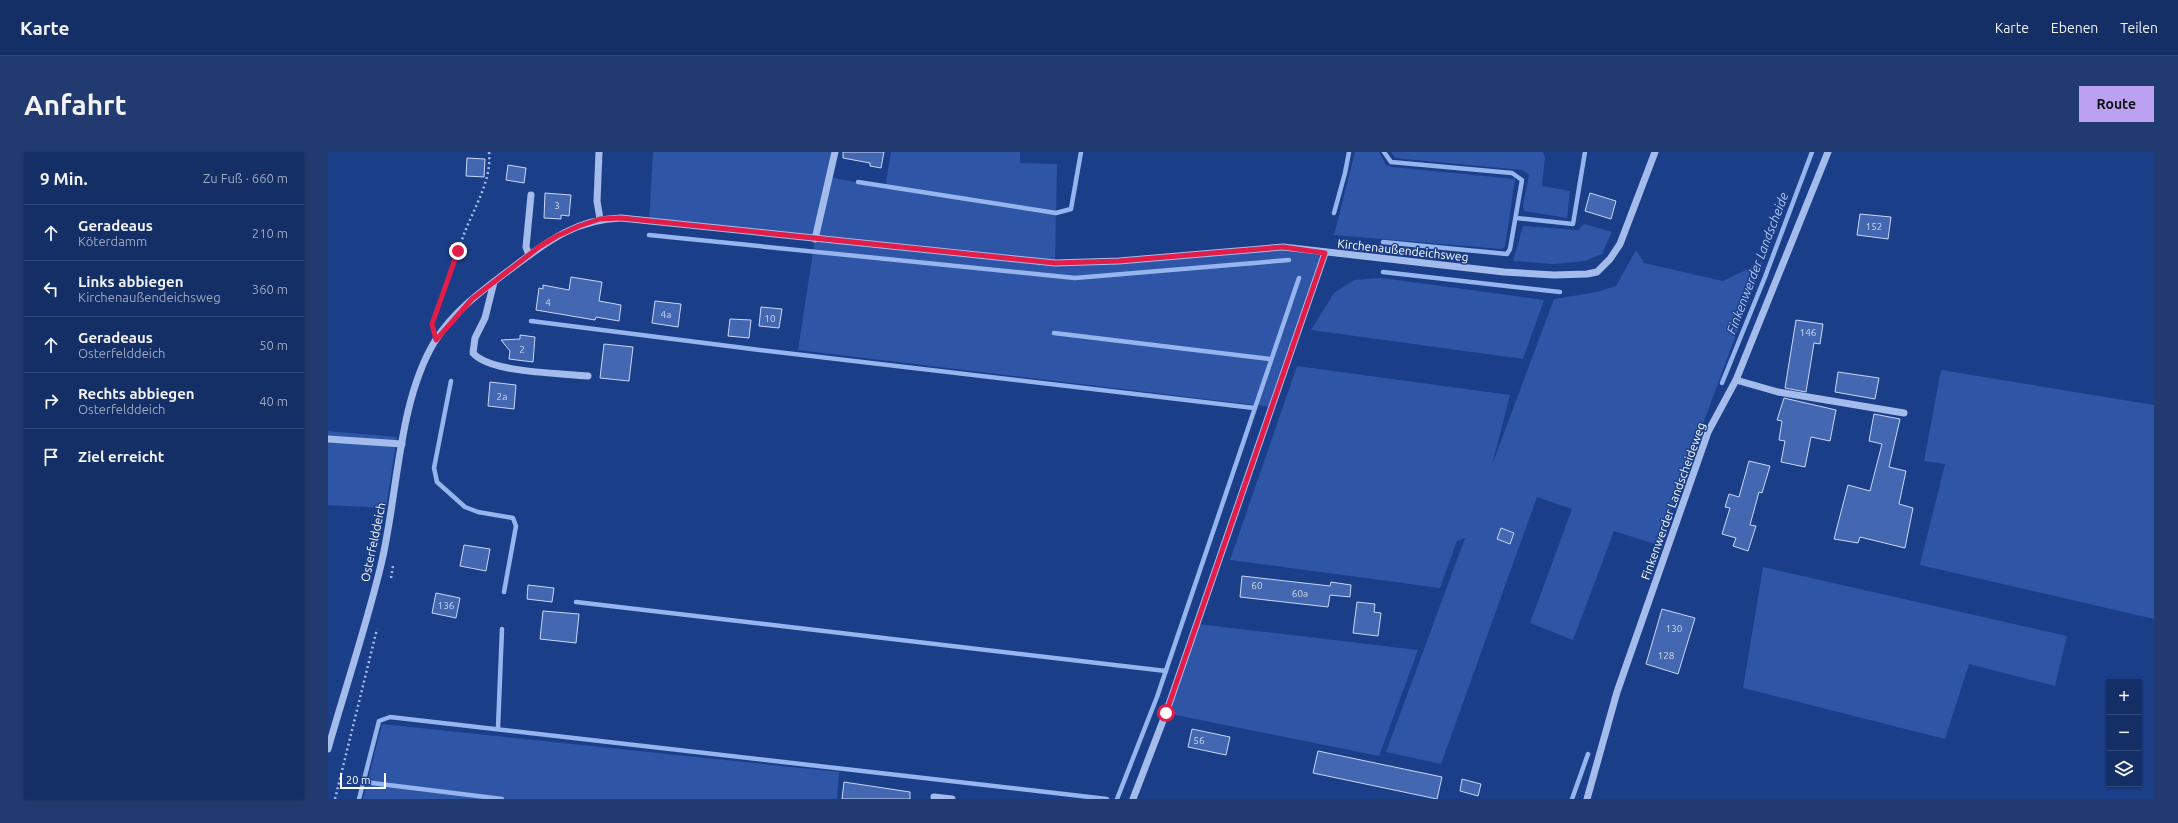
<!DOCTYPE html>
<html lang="de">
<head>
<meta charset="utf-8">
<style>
	:root { --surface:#142e66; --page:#213a6f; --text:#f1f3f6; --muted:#9da8bf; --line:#334a7a; --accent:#bca0f2 }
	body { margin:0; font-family:Ubuntu,sans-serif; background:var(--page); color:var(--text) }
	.controls { position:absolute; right:12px; bottom:12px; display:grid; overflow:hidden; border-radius:0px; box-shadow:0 1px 3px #0004 }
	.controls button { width:36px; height:36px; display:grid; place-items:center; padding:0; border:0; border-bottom:1px solid var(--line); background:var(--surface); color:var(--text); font:20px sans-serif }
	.scale { position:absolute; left:12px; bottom:10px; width:46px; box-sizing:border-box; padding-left:4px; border:2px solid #fff; border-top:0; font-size:11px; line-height:14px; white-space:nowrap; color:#fff; -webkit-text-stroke:3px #1b3e88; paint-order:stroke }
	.stop { position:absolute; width:12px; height:12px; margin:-9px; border:3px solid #e11d48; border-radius:50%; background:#fff }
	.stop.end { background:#e11d48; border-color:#fff; box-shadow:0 1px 4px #0008 }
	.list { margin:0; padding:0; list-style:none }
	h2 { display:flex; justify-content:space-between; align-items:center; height:52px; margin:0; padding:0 16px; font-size:17px }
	h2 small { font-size:13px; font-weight:400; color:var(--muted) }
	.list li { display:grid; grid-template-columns:26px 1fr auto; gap:12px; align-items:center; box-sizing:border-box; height:56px; padding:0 16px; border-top:1px solid var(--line) }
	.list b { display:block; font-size:15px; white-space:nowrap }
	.list p { margin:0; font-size:13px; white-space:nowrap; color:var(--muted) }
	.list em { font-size:13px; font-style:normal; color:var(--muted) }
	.icon { flex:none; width:22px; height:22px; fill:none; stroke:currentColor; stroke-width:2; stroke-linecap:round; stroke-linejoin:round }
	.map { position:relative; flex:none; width:1826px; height:647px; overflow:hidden; border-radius:0px }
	header { display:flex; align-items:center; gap:24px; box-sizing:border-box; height:56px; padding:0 20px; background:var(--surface); border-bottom:1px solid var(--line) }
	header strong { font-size:19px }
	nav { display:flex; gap:22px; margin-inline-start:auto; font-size:14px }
	.intro { display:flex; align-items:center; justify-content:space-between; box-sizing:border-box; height:96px; padding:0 24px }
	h1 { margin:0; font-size:28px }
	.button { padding:10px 18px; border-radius:0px; background:var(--accent); color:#111; font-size:14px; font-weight:700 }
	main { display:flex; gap:24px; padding:0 24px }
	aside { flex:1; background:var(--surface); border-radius:0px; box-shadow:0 1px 3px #0004 }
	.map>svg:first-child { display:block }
</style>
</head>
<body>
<header>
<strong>Karte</strong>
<nav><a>Karte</a><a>Ebenen</a><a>Teilen</a></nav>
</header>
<div class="intro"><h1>Anfahrt</h1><a class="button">Route</a></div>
<main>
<aside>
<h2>9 Min.<small>Zu Fuß · 660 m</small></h2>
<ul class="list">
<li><svg class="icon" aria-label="ahead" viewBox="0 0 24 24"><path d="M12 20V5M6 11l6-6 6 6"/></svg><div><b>Geradeaus</b><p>Köterdamm</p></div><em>210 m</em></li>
<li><svg class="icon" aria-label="left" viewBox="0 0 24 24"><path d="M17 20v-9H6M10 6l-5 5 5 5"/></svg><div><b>Links abbiegen</b><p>Kirchenaußendeichsweg</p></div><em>360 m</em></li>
<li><svg class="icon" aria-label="ahead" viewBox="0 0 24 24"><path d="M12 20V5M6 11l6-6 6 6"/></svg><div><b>Geradeaus</b><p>Osterfelddeich</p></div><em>50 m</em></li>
<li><svg class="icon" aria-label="right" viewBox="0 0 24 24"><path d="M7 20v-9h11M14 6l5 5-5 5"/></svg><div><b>Rechts abbiegen</b><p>Osterfelddeich</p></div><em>40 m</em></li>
<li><svg class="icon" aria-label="arrive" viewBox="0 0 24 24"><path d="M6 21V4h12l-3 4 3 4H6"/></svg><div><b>Ziel erreicht</b></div></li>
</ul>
</aside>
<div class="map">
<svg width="1826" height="647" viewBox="0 0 1826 647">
	<rect width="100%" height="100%" fill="#1b3e88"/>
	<g fill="#2e55a6">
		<polygon points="325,0 506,0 501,25 557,36 563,0 692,0 692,11 729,12 727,111 955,95 997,101 944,255 470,198 487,87 321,69"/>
		<polygon points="1027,0 1051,0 1058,13 1064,15 1187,27 1177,94 1174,97 1006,83"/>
		<polygon points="1063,0 1215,0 1217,5 1214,34 1242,39 1239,66 1196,59 1195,53 1201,23 1194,18 1067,6"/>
		<polygon points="1256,72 1284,80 1274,102 1257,109 1226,112 1185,109 1195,74 1250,78"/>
		<polygon points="1308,98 1316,111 1395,129 1435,110 1330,393 1286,379 1245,488 1202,471 1244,357 1209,345 1113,612 1058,600 1137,386 1129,389 1112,436 902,408 969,214 1182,243 1164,313 1226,147 1269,140 1288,134"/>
		<polygon points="1054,126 1216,148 1195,207 983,178 1006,141 1026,128"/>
		<polygon points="1613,218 1826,253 1826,467 1592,413 1617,312 1596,309"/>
		<polygon points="0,279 69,285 58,356 0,353"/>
		<polygon points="1435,415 1739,484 1727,534 1641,512 1617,587 1415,536"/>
		<polygon points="869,472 1090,498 1051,604 838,561"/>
		<polygon points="54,572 511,620 509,647 35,647"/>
	</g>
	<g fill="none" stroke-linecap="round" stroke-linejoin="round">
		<g stroke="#96b5ee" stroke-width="4.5">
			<polyline points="530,30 728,61 743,57 753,0"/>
			<polyline points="1006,61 1017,21 1021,0"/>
			<polyline points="1188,66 1245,72 1257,0"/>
			<polyline points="321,83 747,126 961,108"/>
			<polyline points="1055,90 1179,102 1182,97 1194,28 1184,21 1063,10 1056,0"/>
			<polyline points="1055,120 1232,140"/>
			<polyline points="203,169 424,197 926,256"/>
			<polyline points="726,181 942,207"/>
			<polyline points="123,229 106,316 109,330 137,355 150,360 185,366 188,374 176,440"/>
			<polyline points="1394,231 1437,125 1484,0"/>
			<polyline points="248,450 838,519"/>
			<polyline points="170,576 174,477"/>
			<polyline points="36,630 174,647"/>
			<polyline points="31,647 51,569 62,565 779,647"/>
			<polyline points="789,647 829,545 971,126"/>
			<polyline points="1244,647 1260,602"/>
		</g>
	</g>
	<g fill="#4467b1" stroke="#c9d9f9">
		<polygon points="515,0 556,0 553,16 542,14 542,11 515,6"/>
		<polygon points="139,6 157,7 156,25 138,24"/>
		<polygon points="180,13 198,16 196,31 178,28"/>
		<polygon points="217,41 243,43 241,64 233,63 233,67 216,66"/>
		<polygon points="1262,41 1288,49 1283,67 1257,59"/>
		<polygon points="1532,62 1563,65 1560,87 1529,83"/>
		<polygon points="243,125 274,130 271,149 293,153 291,169 268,165 267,168 208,158 211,136 215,137 215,133 241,138"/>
		<polygon points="327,149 353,152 350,175 324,171"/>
		<polygon points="433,155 454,157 451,176 431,174"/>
		<polygon points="402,167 423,168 421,186 400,184"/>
		<polygon points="1468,168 1495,172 1492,192 1486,191 1478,240 1457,236"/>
		<polygon points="192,183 207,185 205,210 181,207 182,199 173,188 192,187"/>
		<polygon points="276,192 305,195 301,229 272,226"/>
		<polygon points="1510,220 1551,226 1547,247 1507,240"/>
		<polygon points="162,230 188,233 186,257 160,254"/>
		<polygon points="1456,246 1508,258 1502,289 1483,285 1477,315 1453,310 1457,289 1451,288 1454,269 1449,268"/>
		<polygon points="1546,262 1572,267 1561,315 1578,319 1571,352 1585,356 1577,396 1532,385 1530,391 1506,387 1520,333 1542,339 1554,292 1541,289"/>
		<polygon points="1421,309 1442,314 1434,341 1431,340 1422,373 1428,374 1420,399 1405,394 1408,386 1394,382 1402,356 1397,355 1401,342 1411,345"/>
		<polygon points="1173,376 1186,381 1182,392 1169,387"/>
		<polygon points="136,393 162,397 158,419 132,414"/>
		<polygon points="914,424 1002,434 1003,430 1023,433 1022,445 1002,443 1000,455 912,445"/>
		<polygon points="200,433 226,436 224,450 199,447"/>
		<polygon points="108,441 132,446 128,466 104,461"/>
		<polygon points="1029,450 1047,452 1046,460 1053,461 1050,484 1025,481"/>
		<polygon points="1334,457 1367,466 1350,522 1318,512"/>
		<polygon points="215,459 251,462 248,491 212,487"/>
		<polygon points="864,577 902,585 898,603 860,595"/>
		<polygon points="990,599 1114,625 1109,647 985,621"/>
		<polygon points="1134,627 1153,632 1150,644 1132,639"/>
		<polygon points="516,630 582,640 582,647 514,647"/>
	</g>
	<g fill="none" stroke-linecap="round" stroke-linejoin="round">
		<g stroke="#a4bcec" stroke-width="2.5" stroke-dasharray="2 3" stroke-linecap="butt">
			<path d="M104 172C115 142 125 112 136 82 146 56 164 28 161 0"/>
			<polyline points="63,426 65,414"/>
			<polyline points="7,647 49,477"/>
		</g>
		<g stroke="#a4bcec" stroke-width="7">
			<polyline points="271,0 269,49 272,67"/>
			<polyline points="487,87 507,0"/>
			<polyline points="201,103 198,95 203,43"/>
			<path d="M166 130 157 166 147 186 145 201C162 221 232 221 260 224"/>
			<polyline points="1408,228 1450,240 1576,261"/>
			<polyline points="0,287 74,292"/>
			<path d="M0 597C17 537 37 478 52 417 70 347 69 251 107 189 127 157 159 135 188 113 221 88 250 67 293 66L727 111 791 109 955 95 1176 120 1226 123 1259 122 1269 120 1282 107 1292 92 1327 0"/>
			<polyline points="606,645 624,647"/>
			<polyline points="805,647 838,561 997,101"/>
			<polyline points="1259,647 1289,540 1380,280 1408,228 1500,0"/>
		</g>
	</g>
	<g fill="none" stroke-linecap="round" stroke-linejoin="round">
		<polyline stroke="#e11d48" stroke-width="5" points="130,99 104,172 108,188 144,147 211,95 229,84 251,74 272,67 293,66 727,111 791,109 955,95 997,101 838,561"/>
	</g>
	<g text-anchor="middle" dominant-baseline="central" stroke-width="3" stroke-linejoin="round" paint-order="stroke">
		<g font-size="10" fill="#d0d9ec">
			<text x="229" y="53">3</text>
			<text x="1546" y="74">152</text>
			<text x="220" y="150">4</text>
			<text x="338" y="162">4a</text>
			<text x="442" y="166">10</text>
			<text x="1480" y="180">146</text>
			<text x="194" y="197">2</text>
			<text x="174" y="244">2a</text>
			<text x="929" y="433">60</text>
			<text x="972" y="441">60a</text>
			<text x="118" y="453">136</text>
			<text x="1346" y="476">130</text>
			<text x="1338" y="503">128</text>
			<text x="871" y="588">56</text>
		</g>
		<g font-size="12" fill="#fff" stroke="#1b3e88">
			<text transform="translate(1075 98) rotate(6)">Kirchenaußendeichsweg</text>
			<text transform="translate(1345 349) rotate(-70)">Finkenwerder Landscheideweg</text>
			<text transform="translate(45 390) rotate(-78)">Osterfelddeich</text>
		</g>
		<g font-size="13" font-style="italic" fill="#afc6f4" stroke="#1b3e88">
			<text transform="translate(1429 111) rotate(-69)">Finkenwerder Landscheide</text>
		</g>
	</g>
</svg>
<div class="controls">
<button>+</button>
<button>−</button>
<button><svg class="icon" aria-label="layers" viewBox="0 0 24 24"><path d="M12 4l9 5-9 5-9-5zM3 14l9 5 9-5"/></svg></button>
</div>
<div class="scale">20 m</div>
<div class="stop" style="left:838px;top:561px"></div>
<div class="stop end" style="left:130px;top:99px"></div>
</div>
</main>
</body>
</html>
